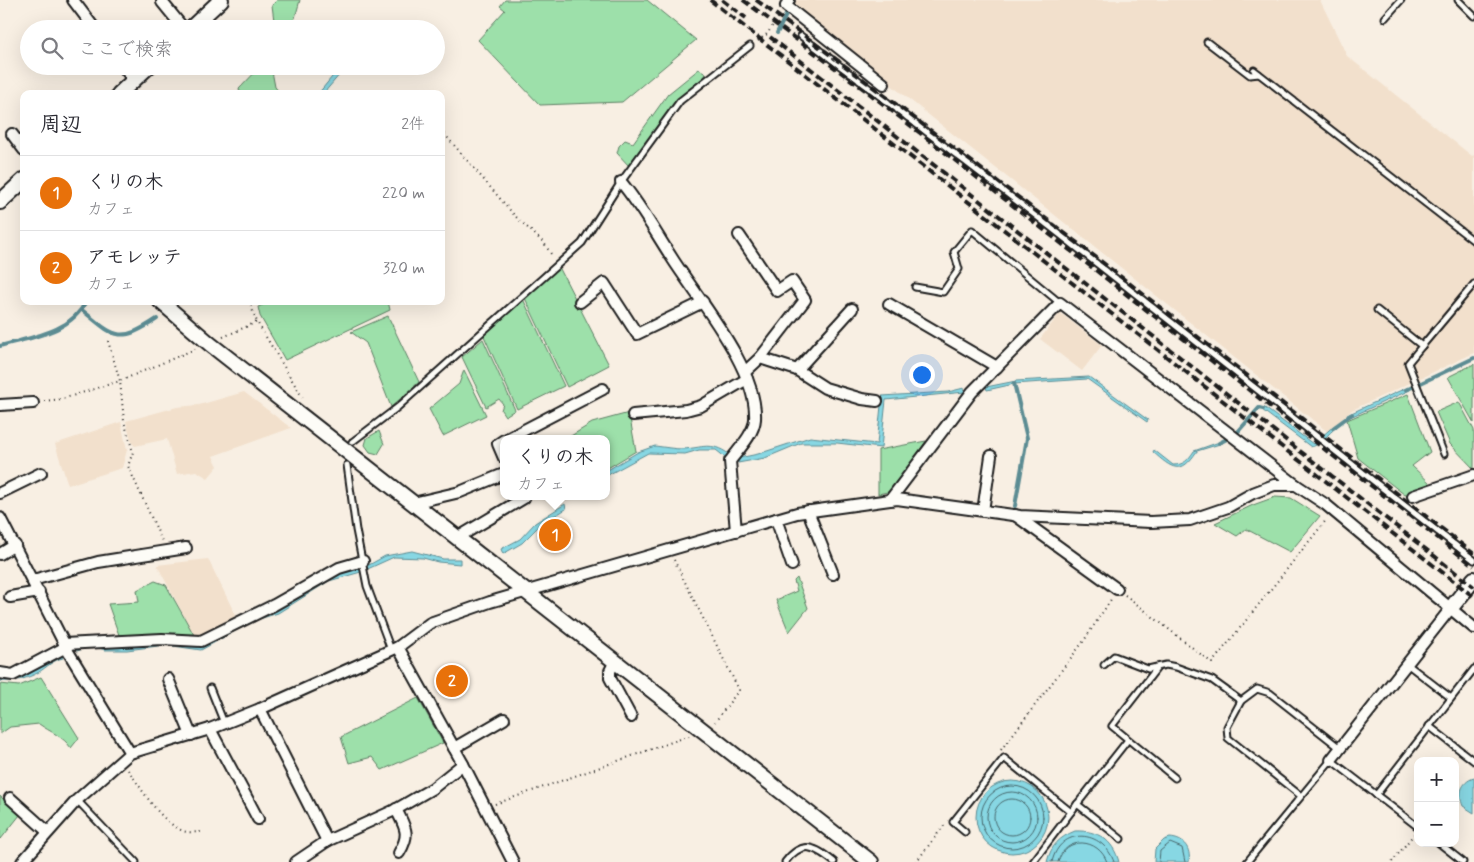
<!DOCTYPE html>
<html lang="ja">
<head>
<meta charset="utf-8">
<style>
	:root { --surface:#fff; --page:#f2f2f3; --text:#2b2b33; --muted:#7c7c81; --line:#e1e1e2; --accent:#1c1c1c }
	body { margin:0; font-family:Mynerve,"Klee One",sans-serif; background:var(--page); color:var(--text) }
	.controls { position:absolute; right:15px; bottom:15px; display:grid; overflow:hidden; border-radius:10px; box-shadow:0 5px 20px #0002 }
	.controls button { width:45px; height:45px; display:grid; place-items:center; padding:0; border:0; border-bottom:1px solid var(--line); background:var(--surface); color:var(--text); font:25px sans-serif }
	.you { position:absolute; left:921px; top:374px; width:18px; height:18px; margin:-12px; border:4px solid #fff; border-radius:50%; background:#1a73e8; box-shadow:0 0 0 8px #1a73e833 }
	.badge { display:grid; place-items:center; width:32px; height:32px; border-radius:50%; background:var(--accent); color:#fff; font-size:16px; font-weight:700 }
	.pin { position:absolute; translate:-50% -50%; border:2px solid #fff; box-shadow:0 1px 5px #0006 }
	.popup { position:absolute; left:500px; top:435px; width:110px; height:65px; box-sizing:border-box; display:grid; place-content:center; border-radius:10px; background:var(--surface); filter:drop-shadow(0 1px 4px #0005); font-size:16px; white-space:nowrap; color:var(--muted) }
	.popup b { font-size:19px; color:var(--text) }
	.popup::after { content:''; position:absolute; left:50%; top:100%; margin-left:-10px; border:10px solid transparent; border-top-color:var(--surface) }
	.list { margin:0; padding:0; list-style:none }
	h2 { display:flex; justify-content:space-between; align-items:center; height:65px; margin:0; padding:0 20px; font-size:21px }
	h2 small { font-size:16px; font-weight:400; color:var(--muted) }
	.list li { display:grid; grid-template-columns:32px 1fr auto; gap:15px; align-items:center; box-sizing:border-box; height:75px; padding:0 20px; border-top:1px solid var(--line) }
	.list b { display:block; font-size:19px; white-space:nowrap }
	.list p { margin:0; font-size:16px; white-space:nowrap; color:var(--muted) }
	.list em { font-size:16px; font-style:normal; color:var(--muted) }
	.icon { flex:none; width:28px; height:28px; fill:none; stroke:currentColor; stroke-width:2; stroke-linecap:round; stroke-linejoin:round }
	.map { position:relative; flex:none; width:1474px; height:862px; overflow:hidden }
	.search { position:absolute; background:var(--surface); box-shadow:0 5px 20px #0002; left:20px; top:20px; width:425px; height:55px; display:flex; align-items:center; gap:12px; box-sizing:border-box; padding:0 18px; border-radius:28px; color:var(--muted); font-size:19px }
	.panel { position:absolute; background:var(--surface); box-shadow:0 5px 20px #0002; left:20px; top:90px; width:425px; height:215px; border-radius:10px }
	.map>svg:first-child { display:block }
</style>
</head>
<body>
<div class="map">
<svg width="1474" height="862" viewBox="0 0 1474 862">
	<rect width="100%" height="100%" fill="#f8efe3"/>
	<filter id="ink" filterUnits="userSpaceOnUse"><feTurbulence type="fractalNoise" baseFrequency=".02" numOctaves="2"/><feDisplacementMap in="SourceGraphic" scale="10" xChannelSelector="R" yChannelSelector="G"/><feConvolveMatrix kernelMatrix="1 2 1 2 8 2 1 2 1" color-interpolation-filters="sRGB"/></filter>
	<g filter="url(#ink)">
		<g fill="#f2e0cc">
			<polygon points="784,0 1320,0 1347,56 1472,156 1474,155 1474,353 1352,410 1328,432"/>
			<polygon points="1060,313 1102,345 1082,371 1040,339"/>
			<polygon points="244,392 291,428 213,456 218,466 208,478 196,471 177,474 167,439 135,446 132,443 126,421 177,407 199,405"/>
			<polygon points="121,422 127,450 122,468 68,485 55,444"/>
			<polygon points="208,559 237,618 199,638 194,635 157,565"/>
		</g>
		<g fill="#9de0aa" stroke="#5c7e63">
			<polygon points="277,0 300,0 295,18 288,29 275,29 272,5"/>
			<polygon points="505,0 647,0 696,40 622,102 540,105 478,40 505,10 500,6"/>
			<polygon points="261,66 271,66 275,87 281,94 241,94 239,89"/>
			<polygon points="699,69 706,73 705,76 677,100 629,166 617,153 619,146 625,140 633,143 668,94"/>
			<polygon points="559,267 609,365 567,387 525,298"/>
			<polygon points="523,299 564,386 517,409 484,336"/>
			<polygon points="272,301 388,301 390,310 285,360 260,316 258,307"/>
			<polygon points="388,316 419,382 391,407 366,343 351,332"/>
			<polygon points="483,339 515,410 505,416 501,410 503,404 499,399 486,407 462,357"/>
			<polygon points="1474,364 1474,423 1448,377"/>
			<polygon points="464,370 486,415 443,436 429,409 459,384"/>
			<polygon points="1408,394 1430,452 1412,466 1431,484 1405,495 1358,458 1347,420"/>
			<polygon points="1459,402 1474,430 1474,469 1450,444 1436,412"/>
			<polygon points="629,413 636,451 606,469 606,439 566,439 592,423"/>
			<polygon points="379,431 384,444 378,454 370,452 365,445 367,438"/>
			<polygon points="926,441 892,491 878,494 878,450"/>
			<polygon points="1275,497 1291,498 1320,516 1290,552 1246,529 1237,536 1215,523 1253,505"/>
			<polygon points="797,578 808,608 789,632 776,600 797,591 794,581"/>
			<polygon points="155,581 166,585 194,635 119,635 108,604 139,602 137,590"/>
			<path d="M41 677 79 738 71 748C63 736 50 732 39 724L10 727 0 734V684L19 686Z"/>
			<polygon points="418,698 443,743 382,770 372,757 349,763 341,737"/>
			<polygon points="0,796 20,815 1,839 0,838"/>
		</g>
		<g fill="#87d7e3" stroke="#5c8c93">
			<polygon points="341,66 347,66 323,94 318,94"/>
			<polygon points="1089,377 1148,420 1147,422 1087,379 1014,384 987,390 986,387 1016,381"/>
			<polygon points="1408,387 1410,390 1348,418 1347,415"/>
			<polygon points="964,388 965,392 886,400 881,448 837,443 801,443 765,458 738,463 739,458 758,454 810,437 877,444 882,396 948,392"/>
			<path d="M1258 407 1265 408 1313 444 1336 424 1337 427C1328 433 1321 445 1311 447Z"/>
			<path d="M1222 441 1223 443 1197 451C1181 476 1172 469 1153 452L1154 450 1173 465C1184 465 1188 460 1194 451Z"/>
			<path d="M655 446C664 447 674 449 683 449 703 448 710 441 729 454L726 458 716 450H699L685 454 648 453 606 476V471L638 452Z"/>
			<polygon points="565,504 566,509 540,525 522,543 503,554 501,549 520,539 535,523"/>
			<polygon points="412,551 443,559 460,559 460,564 438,562 423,558 394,557 361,572 329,581 278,613 253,621 201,650 166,645 127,650 105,650 92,646 77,651 75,646 165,642 202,644 227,634 250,619 342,571 369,565 385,556"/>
			<path d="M62 653 63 658C53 660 47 667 39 672 27 679 14 682 0 681V676Z"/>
			<path d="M1474 778V813L1463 806C1458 794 1461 782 1474 778Z"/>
			<circle cx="1012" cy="817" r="36"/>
			<path d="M1075 831C1098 830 1113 840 1119 862H1047C1051 845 1060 837 1075 831Z"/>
			<path d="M1170 838C1184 839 1191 848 1189 862H1154L1155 849 1164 840Z"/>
		</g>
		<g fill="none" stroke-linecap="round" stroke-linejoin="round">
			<g stroke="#47676c" stroke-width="1">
				<circle cx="1012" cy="817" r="31"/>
				<circle cx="1012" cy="817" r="25"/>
				<circle cx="1012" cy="817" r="18"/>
				<path d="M1052 862C1060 826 1103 829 1114 862"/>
				<path d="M1058 862C1065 835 1099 838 1107 862"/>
				<polyline points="1159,862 1160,851 1170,843 1182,848 1185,862"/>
			</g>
			<g stroke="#5c8c93" stroke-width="4">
				<polyline points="777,33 788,11"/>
				<path d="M82 310C114 336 118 345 157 319"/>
				<path d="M0 346C31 337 71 333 86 301"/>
				<polyline points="1014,383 1027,438 1015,506"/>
				<polyline points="1406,390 1474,358"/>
				<polyline points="1333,428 1352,414"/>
				<polyline points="1219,443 1235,435 1259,408 1263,409"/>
			</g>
			<g stroke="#1c1c1c" stroke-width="9">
				<g id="lane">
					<polyline points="1458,0 1474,16"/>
					<polyline points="1385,18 1401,0"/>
					<polyline points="801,36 1035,215 1474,560"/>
					<polyline points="1207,42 1250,75 1259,74"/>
					<polyline points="1254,70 1474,241"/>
					<polyline points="915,287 943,292 959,269 954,252 972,230 1060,303"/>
					<polyline points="1377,310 1422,346 1474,284"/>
					<polyline points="1422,346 1408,363 1444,454"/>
					<polyline points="352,442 398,407 582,243 621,182 680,101 750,46"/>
					<polyline points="347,465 356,530 367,586 391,650"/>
					<polyline points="1407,664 1451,698"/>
					<polyline points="1104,665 1114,656 1148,669 1166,665 1176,667 1212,680 1241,701 1257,689 1270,693 1340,748"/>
					<polyline points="1157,668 1112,726 1175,778"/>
					<polyline points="210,688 224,723"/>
					<polyline points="1241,701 1227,727 1228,738 1301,796"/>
					<polyline points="1429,726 1474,761"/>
					<polyline points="1376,795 1474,669"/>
					<polyline points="77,800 136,862"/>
					<polyline points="1077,804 1121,839"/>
					<polyline points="965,832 953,822 1004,758 1071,812 1127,741"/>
					<polyline points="1439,843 1463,862"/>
					<path d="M785 862C803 839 815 847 834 862"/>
					<polyline points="1033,862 1071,812"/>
					<polyline points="1247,862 1331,760 1418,827"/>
				</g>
			</g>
			<g stroke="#1c1c1c" stroke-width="14">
				<g id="street">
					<polyline points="73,0 95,29"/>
					<polyline points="789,0 786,6 884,84"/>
					<polyline points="162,2 184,29"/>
					<polyline points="123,66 134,81"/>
					<polyline points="12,134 24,150"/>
					<path d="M621 182C641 206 655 232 672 258 698 299 758 369 755 419 754 434 739 449 730 461L736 531"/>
					<polyline points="739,235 777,291 792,281 805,300 760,358"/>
					<polyline points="580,302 604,283 637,334 703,302"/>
					<polyline points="889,304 997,367"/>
					<polyline points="797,370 852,309"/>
					<polyline points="746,371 760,358 797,370 825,388 862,399 877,401"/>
					<polyline points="0,405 33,403"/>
					<polyline points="633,415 686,410 701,406 747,379"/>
					<polyline points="507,439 603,389"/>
					<polyline points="504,440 498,444 504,458"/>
					<polyline points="0,493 41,473"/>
					<polyline points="1413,496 1474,475"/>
					<polyline points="890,500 972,392 1060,303 1296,485"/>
					<polyline points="413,503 460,492 504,474"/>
					<polyline points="808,511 833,574"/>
					<polyline points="983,511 991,456"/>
					<polyline points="1015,515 1117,589"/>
					<polyline points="0,518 69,653 130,753"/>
					<polyline points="776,519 792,565"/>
					<polyline points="457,538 524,498"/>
					<polyline points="0,554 15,545"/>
					<polyline points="33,580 98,562 186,548"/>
					<polyline points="10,597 39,592"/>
					<polyline points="64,644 162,639 201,641 274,605 339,568 363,561"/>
					<polyline points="398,647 463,764 513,862"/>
					<polyline points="615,661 610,671 610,678 631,717"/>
					<polyline points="0,673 13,675 66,647"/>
					<polyline points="168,679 191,735"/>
					<polyline points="260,709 327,841"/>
					<polyline points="210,729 258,819"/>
					<polyline points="454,748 504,719"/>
					<polyline points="1331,760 1451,608"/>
					<polyline points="10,798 48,832"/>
					<path d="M396 809C405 828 411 833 399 853"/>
					<polyline points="22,862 77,800 130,753 210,729 260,709 398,647 430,623 490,602 797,513 897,499 1020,516 1151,522 1190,520 1228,507 1253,493 1274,485 1296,485 1325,504 1474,628"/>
					<polyline points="296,862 327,841 395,810 433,788 463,764"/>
				</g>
			</g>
			<g stroke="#1c1c1c" stroke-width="18">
				<g id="secondary">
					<polyline points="190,29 221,0"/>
					<polyline points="119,94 149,66"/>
					<polyline points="0,202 24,180"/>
					<polyline points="160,301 210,344 871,862"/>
					<polyline points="1451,608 1474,579"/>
				</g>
			</g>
			<g stroke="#1c1c1c" stroke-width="2" stroke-dasharray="1 4" stroke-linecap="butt">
				<polyline points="758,41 767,34 780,15"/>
				<polyline points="441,130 515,216 544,243 553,257"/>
				<polyline points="249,301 257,322 304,400"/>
				<polyline points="223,337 257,322"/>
				<polyline points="108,341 120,381 124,421 133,452 128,466 162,541"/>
				<polyline points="44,401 62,399 120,381 195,349"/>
				<polyline points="674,560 739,690 715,722"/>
				<polyline points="1125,595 1212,663 1327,519"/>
				<polyline points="1001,750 1083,642 1112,598"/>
				<path d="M128 770C143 790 159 821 183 831 189 833 196 832 203 832"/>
				<polyline points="495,804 689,736"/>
				<polyline points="916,862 946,823"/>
				<polyline points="1392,862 1414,834"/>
			</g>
			<use href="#lane" stroke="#fdfcf7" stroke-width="5"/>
			<use href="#street" stroke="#fdfcf7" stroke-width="10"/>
			<use href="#secondary" stroke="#fdfcf7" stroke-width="14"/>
			<g stroke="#1c1c1c" stroke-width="4" stroke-dasharray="8 4" stroke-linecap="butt">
				<polyline points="710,0 1474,597"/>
				<polyline points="722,0 746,18"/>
				<polyline points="743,0 869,93 1474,566"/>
				<path d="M756 0C1000 179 1236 367 1474 554"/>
				<polyline points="770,37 1474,587"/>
			</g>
		</g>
	</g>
</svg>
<div class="controls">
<button>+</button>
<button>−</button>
</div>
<div class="you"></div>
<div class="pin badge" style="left:555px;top:535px;background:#e8710a">1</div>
<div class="popup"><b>くりの木</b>カフェ</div>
<div class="pin badge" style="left:452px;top:681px;background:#e8710a">2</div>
<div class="search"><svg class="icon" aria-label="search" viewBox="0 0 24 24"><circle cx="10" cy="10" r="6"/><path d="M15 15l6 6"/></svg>ここで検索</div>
<section class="panel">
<h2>周辺<small>2件</small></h2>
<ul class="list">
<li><span class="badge" style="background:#e8710a">1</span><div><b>くりの木</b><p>カフェ</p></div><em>220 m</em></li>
<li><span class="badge" style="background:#e8710a">2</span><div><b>アモレッテ</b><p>カフェ</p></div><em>320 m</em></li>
</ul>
</section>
</div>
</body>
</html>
